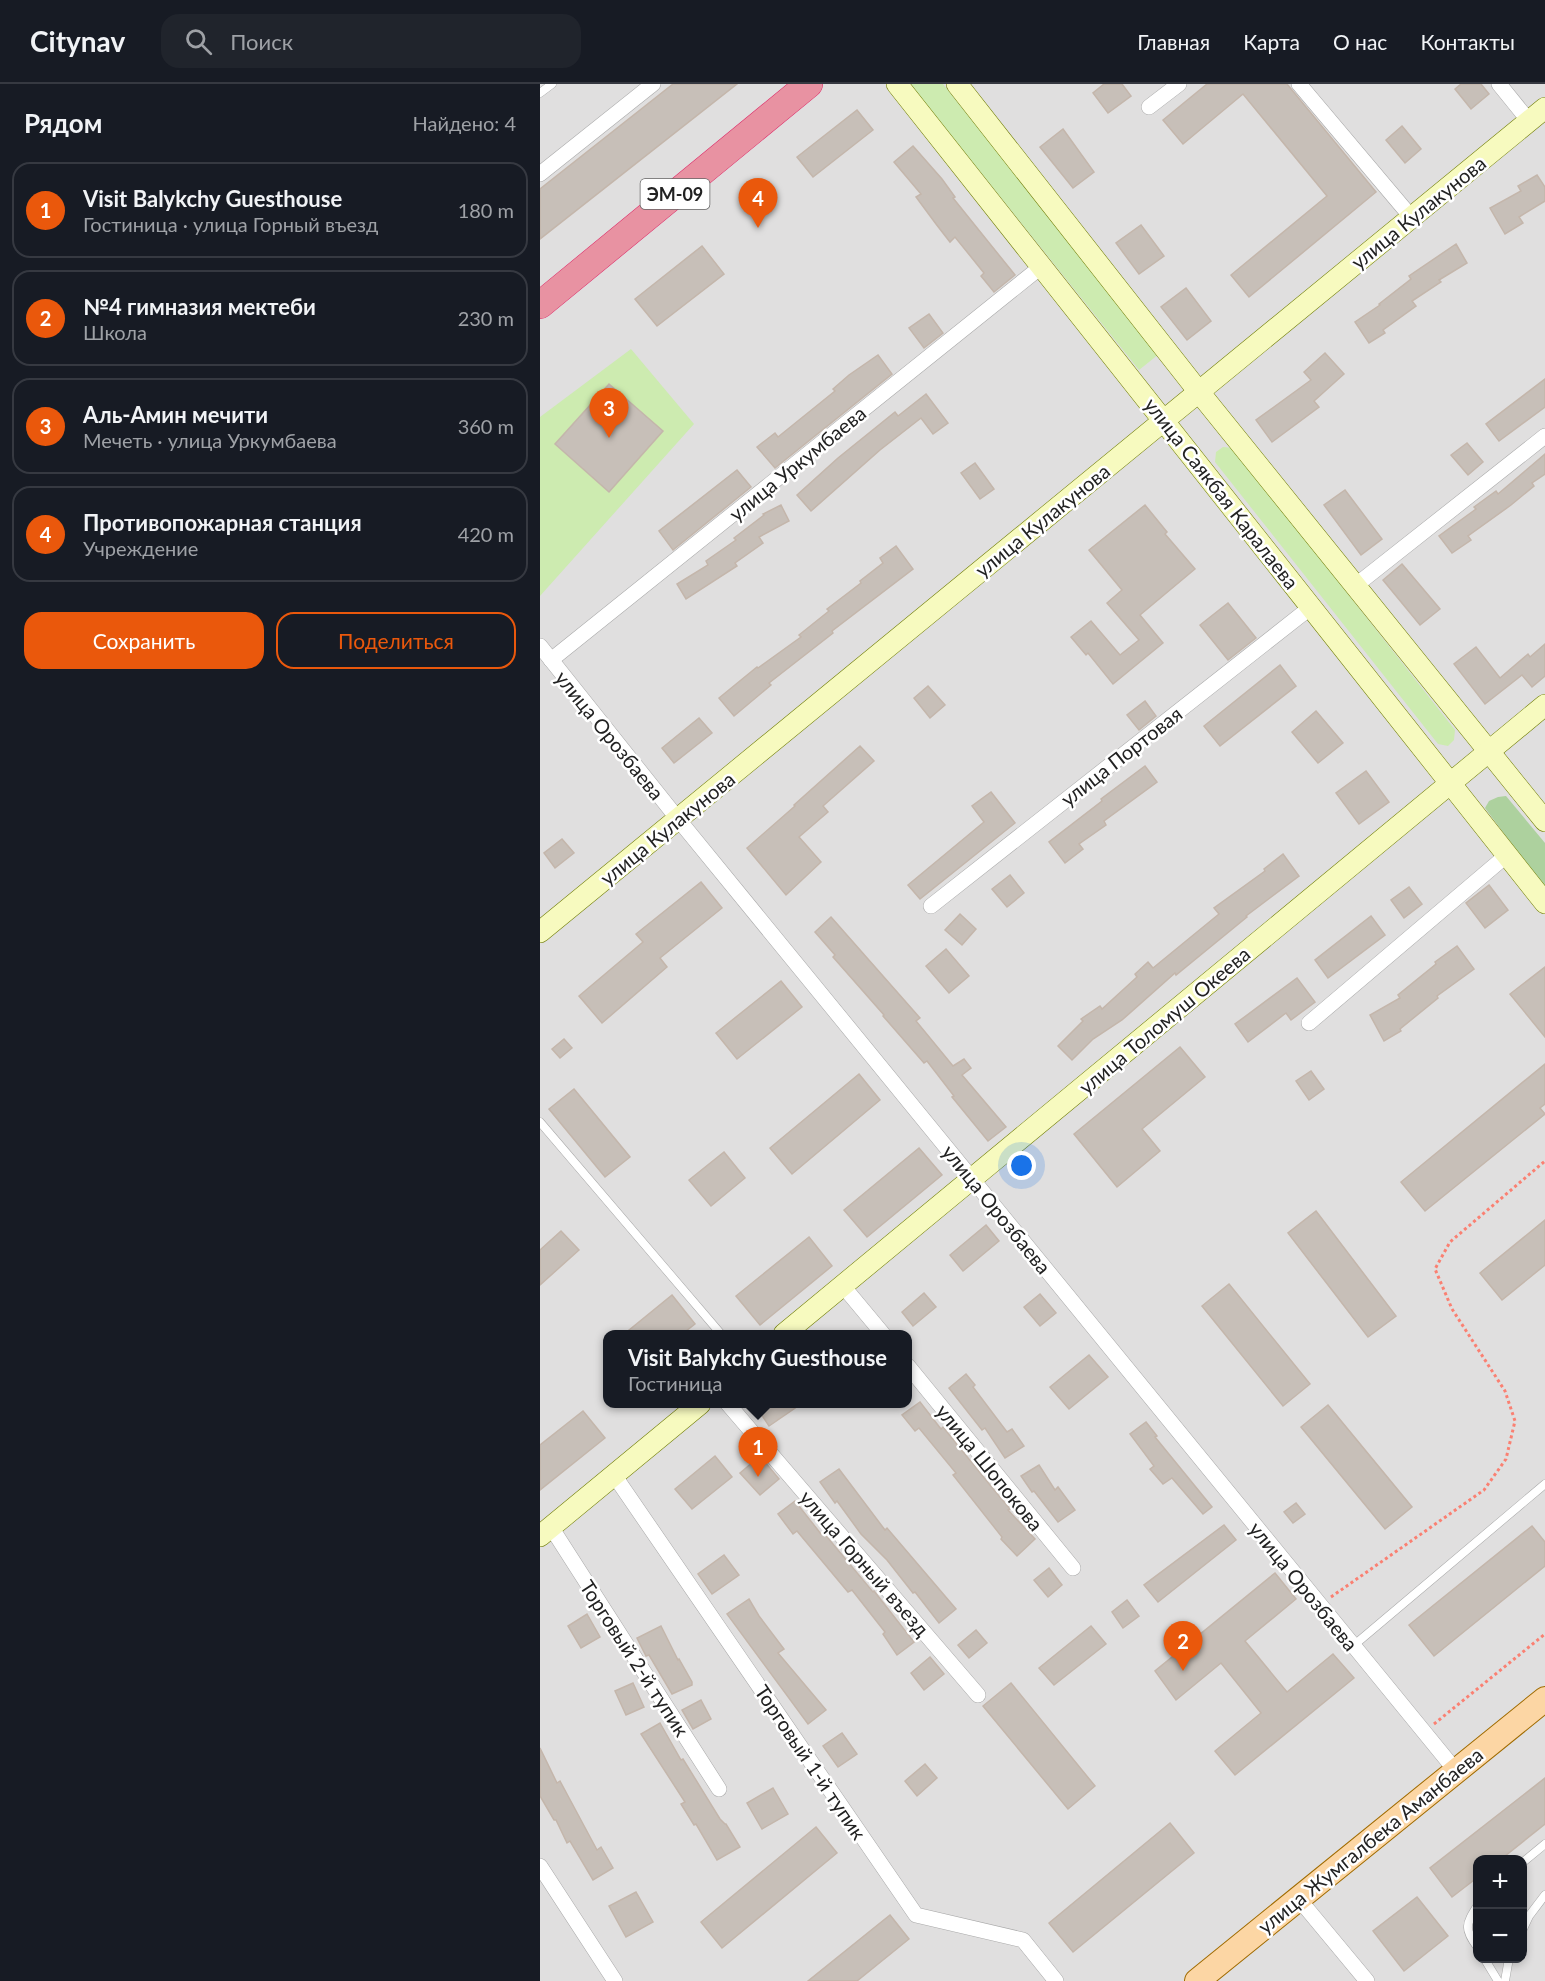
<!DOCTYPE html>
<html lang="ru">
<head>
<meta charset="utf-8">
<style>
	:root { --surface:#171b24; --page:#20242c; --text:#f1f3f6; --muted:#9ea1a6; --line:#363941; --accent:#ea580c }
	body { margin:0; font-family:Lato,sans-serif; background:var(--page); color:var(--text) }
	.controls { position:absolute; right:18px; bottom:18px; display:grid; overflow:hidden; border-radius:12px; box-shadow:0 3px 9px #0003 }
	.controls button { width:54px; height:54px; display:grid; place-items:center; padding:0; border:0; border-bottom:2px solid var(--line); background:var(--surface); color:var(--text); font:30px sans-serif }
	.you { position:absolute; left:482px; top:1082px; width:21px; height:21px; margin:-15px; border:4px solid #fff; border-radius:50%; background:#1a73e8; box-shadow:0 0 0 9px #1a73e833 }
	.badge { display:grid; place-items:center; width:39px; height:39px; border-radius:50%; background:var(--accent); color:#fff; font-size:20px; font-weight:700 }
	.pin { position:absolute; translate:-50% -50px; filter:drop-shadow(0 2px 3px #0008) }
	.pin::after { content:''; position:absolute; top:32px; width:21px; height:18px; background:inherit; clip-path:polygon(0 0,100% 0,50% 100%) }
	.popup { position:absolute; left:63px; top:1246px; width:309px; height:78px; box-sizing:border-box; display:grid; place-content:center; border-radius:12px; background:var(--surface); filter:drop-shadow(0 2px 4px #0005); font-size:20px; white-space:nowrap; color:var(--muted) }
	.popup b { font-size:22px; color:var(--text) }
	.popup::after { content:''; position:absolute; left:50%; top:100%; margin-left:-12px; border:12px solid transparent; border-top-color:var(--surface) }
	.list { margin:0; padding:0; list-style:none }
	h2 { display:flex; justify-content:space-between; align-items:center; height:78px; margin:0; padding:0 24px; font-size:26px }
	h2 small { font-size:20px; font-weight:400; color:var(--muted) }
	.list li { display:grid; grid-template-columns:39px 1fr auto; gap:18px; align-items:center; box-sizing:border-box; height:96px; margin:0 12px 12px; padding:0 12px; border:2px solid var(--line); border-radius:18px }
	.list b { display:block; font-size:22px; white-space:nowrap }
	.list p { margin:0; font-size:20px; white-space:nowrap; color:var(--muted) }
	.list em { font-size:20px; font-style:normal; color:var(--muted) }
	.actions { display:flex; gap:12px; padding:18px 24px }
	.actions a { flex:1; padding:14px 0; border:2px solid var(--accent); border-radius:18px; text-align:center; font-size:21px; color:var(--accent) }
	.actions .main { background:var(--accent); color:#fff }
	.icon { flex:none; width:33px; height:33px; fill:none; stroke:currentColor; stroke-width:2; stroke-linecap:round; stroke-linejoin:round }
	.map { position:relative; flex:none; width:1005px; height:1897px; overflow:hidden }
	header { display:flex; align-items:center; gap:36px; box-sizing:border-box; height:84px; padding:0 30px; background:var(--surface); border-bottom:2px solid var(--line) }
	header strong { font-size:28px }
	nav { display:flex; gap:33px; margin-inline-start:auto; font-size:21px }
	.search { width:420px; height:54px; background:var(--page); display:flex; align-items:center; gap:15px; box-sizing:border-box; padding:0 21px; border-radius:18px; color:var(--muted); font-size:22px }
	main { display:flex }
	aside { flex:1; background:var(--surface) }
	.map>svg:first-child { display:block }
</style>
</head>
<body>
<header>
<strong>Citynav</strong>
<div class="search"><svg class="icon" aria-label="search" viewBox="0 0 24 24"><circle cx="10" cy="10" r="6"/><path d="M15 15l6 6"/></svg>Поиск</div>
<nav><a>Главная</a><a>Карта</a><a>О нас</a><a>Контакты</a></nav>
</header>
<main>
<aside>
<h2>Рядом<small>Найдено: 4</small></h2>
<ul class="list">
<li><span class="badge">1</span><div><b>Visit Balykchy Guesthouse</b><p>Гостиница · улица Горный въезд</p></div><em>180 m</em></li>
<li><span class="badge">2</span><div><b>№4 гимназия мектеби</b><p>Школа</p></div><em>230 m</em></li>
<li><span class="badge">3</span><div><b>Аль-Амин мечити</b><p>Мечеть · улица Уркумбаева</p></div><em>360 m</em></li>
<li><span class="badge">4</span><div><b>Противопожарная станция</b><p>Учреждение</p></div><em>420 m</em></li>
</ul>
<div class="actions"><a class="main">Сохранить</a><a>Поделиться</a></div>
</aside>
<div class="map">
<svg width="1005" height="1897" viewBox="0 0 1005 1897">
	<rect width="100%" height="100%" fill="#f2efe9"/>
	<path fill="#e0dfdf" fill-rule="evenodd" d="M0 0H1005V1897H0ZM68 1250H368V1320H68ZM938 1776H982V1874H938Z"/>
	<g fill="#cdebb0">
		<polygon points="370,0 403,0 619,270 599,286"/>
		<polygon points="91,265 154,340 0,512 0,333"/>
		<polygon points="683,363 693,364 915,646 914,656 908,662 898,660 675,378 676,368"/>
	</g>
	<polygon fill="#add19e" points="966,712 1005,759 1005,805 945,724 949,717 958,713"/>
	<g fill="#c7bfb8" stroke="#c4b6ab" stroke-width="1.5">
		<polygon points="133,0 197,0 0,155 0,105"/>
		<polygon points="564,0 582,0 591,12 568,29 553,9"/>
		<polygon points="667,0 747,0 836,108 709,213 691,191 787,112 703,10 643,60 623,36"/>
		<polygon points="921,0 941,0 949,10 931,25 915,5"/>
		<polygon points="317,26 333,46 273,93 257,73"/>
		<polygon points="862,42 881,65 865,79 846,56"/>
		<polygon points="523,45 554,88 533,104 500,63"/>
		<polygon points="373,62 402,95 415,113 413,114 475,191 454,208 441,192 444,189 415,153 410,158 396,140 376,113 381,110 354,78"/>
		<polygon points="997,91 1005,103 1005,117 979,133 983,139 965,150 950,124 981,107 978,102"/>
		<polygon points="601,141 624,172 599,190 576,159"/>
		<polygon points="916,160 927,179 899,196 901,198 872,217 876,222 843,246 845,249 829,259 815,238 840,221 839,220 871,195 869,192"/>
		<polygon points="162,162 184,190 117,242 95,215"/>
		<polygon points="646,204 671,237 647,256 621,223"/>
		<polygon points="389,230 403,249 384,264 369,244"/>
		<polygon points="785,269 804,290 774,317 779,323 732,358 716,336 771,296 764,288"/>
		<polygon points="338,271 352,290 235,384 217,363 235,349 238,353 295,307 293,305 309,291"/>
		<polygon points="1005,295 1005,323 959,357 946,340"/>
		<polygon points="69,300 123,347 69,408 15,360"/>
		<polygon points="386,310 408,339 393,350 381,334 340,366 271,427 257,411 298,374 355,328 358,332"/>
		<polygon points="927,359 943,378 928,391 911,371"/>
		<polygon points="1005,370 1005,390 992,399 994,402 971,421 928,452 931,456 912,469 899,452 936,425 934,423 956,407 958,410"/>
		<polygon points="435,379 454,405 440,415 421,389"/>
		<polygon points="197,386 211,403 133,466 119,447"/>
		<polygon points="805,406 842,455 821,471 784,421"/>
		<polygon points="241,421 249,437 219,453 223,459 195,479 197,482 146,515 137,500 168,481 166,477 196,456 194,454 224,431 223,430"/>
		<polygon points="605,421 627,448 625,450 655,485 600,531 623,559 573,600 548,569 546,571 531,553 551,537 580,571 599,556 567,519 582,506 549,466"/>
		<polygon points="356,462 373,485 292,547 293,549 229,599 231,601 194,632 179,614 217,583 218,584 261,553 259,551 289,527 287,525 321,499 320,497 343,479 340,474"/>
		<polygon points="862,480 900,525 880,541 843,496"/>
		<polygon points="688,519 716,554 688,576 660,541"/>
		<polygon points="1005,560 1005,592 992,603 982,591 945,620 914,580 936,563 960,594 988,570 990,573"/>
		<polygon points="740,581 756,602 680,662 664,642"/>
		<polygon points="388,602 405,621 390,634 374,614"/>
		<polygon points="605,617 616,632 599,646 587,631"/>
		<polygon points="776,627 803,659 778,679 752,648"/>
		<polygon points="159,634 172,649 134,679 122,664"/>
		<polygon points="320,662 334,677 283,722 288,728 259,753 281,778 246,811 207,764 255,722 254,721"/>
		<polygon points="605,682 617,698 564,737 566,741 539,760 543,765 525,779 509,758 562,717 561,715"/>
		<polygon points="826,687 849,718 819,740 796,709"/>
		<polygon points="451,708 475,739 380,815 368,801 444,738 432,722"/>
		<polygon points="22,755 34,769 15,784 4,769"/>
		<polygon points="743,770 759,792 706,832 707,833 636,891 635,889 582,936 553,955 532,976 518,962 543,937 541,935 560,922 562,925 597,893 595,890 608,878 613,884 679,830 674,824 725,787 724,785"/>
		<polygon points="470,791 484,809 467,823 452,805"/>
		<polygon points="161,798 182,824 120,874 127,883 62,939 39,912 103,858 96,850"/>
		<polygon points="949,801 968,826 945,844 926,819"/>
		<polygon points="869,803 882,820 864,834 851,816"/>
		<polygon points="420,830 436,845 422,861 405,846"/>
		<polygon points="831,832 845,851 788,894 775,876"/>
		<polygon points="291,833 380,934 376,937 413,982 424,975 431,984 422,991 466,1043 448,1057 412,1013 414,1012 387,977 384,979 343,932 344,931 293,873 295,871 275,848"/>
		<polygon points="917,862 934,885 897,912 898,914 860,945 861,947 844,957 830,931 860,914 858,911 896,880 895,878"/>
		<polygon points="406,865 429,892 409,909 386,882"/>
		<polygon points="1005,883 1005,953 970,910"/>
		<polygon points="757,894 775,918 751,936 746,929 708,958 695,940"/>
		<polygon points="241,897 262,923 197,975 176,949"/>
		<polygon points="24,955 32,964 20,974 12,965"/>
		<polygon points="640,963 665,993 602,1045 620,1067 577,1103 534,1050"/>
		<polygon points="1005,980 1005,1020 1000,1024 1005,1030 885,1127 861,1098"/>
		<polygon points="771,987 784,1005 769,1016 756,997"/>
		<polygon points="319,990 340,1016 252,1090 230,1064"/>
		<polygon points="34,1005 90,1073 65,1093 9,1025"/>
		<polygon points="379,1064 402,1091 327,1153 304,1126"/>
		<polygon points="184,1068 205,1094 171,1122 149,1096"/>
		<polygon points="776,1127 856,1232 828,1253 748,1149"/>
		<polygon points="1005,1136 1005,1181 962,1216 940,1189"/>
		<polygon points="446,1141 459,1157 423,1187 410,1171"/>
		<polygon points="21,1147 39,1166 0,1201 0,1166"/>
		<polygon points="269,1153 292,1182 220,1241 196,1212"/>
		<polygon points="689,1200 770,1300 743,1322 662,1222"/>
		<polygon points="384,1209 396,1223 373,1242 362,1228"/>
		<polygon points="500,1210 516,1229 500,1242 484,1223"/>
		<polygon points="132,1211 155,1240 141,1251 83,1251"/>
		<polygon points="549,1271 568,1293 529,1325 510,1303"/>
		<polygon points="426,1290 435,1301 433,1303 467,1348 472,1345 484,1362 465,1374 445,1344 442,1346 409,1304"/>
		<polygon points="380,1318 401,1345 403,1343 454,1406 470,1425 468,1426 495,1455 477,1472 461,1455 462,1453 413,1391 416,1389 379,1344 375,1347 362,1331"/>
		<polygon points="230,1320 261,1320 229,1342 219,1327"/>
		<polygon points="788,1321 872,1423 845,1445 761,1343"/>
		<polygon points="43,1327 65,1354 0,1406 0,1361"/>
		<polygon points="606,1338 617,1352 615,1353 672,1423 663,1430 632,1394 623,1400 610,1385 614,1382 590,1350"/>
		<polygon points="175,1372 192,1393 152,1425 135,1405"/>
		<polygon points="220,1372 239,1395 220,1411 200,1389"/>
		<polygon points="499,1381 515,1406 518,1403 535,1426 518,1438 494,1407 492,1408 481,1392"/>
		<polygon points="299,1385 345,1446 347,1444 416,1525 399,1539 375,1508 373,1509 347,1476 321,1450 297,1417 295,1419 280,1398"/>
		<polygon points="255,1417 281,1450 283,1448 333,1508 334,1507 374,1558 357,1571 343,1550 345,1548 312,1506 308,1508 257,1447 253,1450 238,1430"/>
		<polygon points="756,1419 765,1430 753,1439 744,1428"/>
		<polygon points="684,1441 696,1456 618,1518 604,1501"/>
		<polygon points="992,1442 1005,1458 1005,1482 894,1572 869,1541"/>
		<polygon points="184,1471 199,1491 172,1510 158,1490"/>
		<polygon points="509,1484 522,1501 508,1513 494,1496"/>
		<polygon points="735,1489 756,1515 705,1557 747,1608 793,1570 814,1594 695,1691 675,1667 721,1629 681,1579 636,1616 615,1587"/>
		<polygon points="209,1515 219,1532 244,1565 238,1569 286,1626 268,1640 187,1530"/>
		<polygon points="587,1516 599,1532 583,1544 572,1528"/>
		<polygon points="47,1530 60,1553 41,1564 28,1542"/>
		<polygon points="121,1542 138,1576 139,1575 152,1598 152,1601 132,1610 109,1571 106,1572 97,1554"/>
		<polygon points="551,1542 566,1560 514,1601 499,1584"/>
		<polygon points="436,1546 447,1559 429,1574 418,1561"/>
		<polygon points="390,1573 404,1590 384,1606 371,1589"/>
		<polygon points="93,1599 104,1623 86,1631 75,1607"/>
		<polygon points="471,1599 555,1702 528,1725 443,1622"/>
		<polygon points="161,1616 171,1635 153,1645 142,1626"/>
		<polygon points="120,1639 141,1676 143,1675 180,1735 185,1740 186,1740 200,1763 177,1776 156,1740 154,1741 141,1720 145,1718 101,1650"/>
		<polygon points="302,1649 317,1670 298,1683 283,1662"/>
		<polygon points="0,1664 17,1699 20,1697 57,1766 61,1763 73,1784 53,1796 30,1757 27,1759 16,1736 14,1736 0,1712"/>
		<polygon points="385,1680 397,1694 377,1712 365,1697"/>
		<polygon points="1005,1694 1005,1740 960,1776 938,1776 938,1793 912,1813 890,1784"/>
		<polygon points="233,1704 248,1730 222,1745 207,1719"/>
		<polygon points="630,1739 654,1769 533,1868 509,1839"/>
		<polygon points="276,1743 297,1769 182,1864 161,1838"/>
		<polygon points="96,1808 113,1838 86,1853 69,1822"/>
		<polygon points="877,1813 908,1852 864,1887 833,1847"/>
		<polygon points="350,1831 369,1855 317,1897 268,1897"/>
	</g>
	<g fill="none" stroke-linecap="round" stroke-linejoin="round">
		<g stroke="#a9a9a9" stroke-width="9">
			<g id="lane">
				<polyline points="0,9 12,0"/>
				<polyline points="0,1038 181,1250"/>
				<polyline points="813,1562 1005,1400"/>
				<polyline points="982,1779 1005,1760"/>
				<path d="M938 1821C925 1841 924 1845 938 1864"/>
				<polyline points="982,1847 989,1832 1005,1811"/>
				<polyline points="944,1874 958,1897"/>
				<polyline points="965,1897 969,1874"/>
			</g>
		</g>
		<g stroke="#a9a9a9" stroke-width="16">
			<g id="street">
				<polyline points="759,0 872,134"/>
				<polyline points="959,0 989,37"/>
				<polyline points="609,23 639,0"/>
				<polyline points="0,90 113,0"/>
				<polyline points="815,502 1005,352"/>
				<polyline points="0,562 138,735 916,1687"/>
				<polyline points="11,576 502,182"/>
				<polyline points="391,822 771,523"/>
				<polyline points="769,939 967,771"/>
				<polyline points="303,1202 343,1250"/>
				<polyline points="368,1282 533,1484"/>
				<polyline points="188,1320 438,1611"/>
				<polyline points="74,1391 376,1831 483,1856 516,1897"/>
				<polyline points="11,1443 179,1705"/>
				<polyline points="0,1782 75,1897"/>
				<polyline points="758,1814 827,1897"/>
			</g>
		</g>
		<g stroke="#707d05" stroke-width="22">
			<g id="secondary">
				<polyline points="357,0 1005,819"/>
				<polyline points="417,0 659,308 1005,737"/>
				<polyline points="0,848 1005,24"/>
				<polyline points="244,1250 1005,621"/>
				<polyline points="0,1452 160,1320"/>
			</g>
		</g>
		<g stroke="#a06b00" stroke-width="26">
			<polyline id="primary" points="657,1897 1005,1615"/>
		</g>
		<g stroke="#dc2a67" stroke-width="28">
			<polyline id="highway" points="0,221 269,0"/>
		</g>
		<g stroke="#fa8072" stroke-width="3" stroke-dasharray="3 3" stroke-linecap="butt">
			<polyline points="791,1513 944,1406 966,1375 975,1337 965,1307 912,1225 895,1185 910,1158 1005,1077"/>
			<polyline points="894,1640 1005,1550"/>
		</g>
		<use href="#lane" stroke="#fff" stroke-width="8"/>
		<use href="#street" stroke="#fff" stroke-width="15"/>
		<use href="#secondary" stroke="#f7fabf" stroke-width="21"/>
		<use href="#primary" stroke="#fcd6a4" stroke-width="24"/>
		<use href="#highway" stroke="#e892a2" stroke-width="27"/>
	</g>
	<g text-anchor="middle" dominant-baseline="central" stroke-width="5" stroke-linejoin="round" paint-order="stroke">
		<rect fill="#fff" stroke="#646464" stroke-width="1.5" x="100.5" y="95" width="69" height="30" rx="4.5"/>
		<g font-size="18" font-weight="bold" fill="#222">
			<text x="135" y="110">ЭМ-09</text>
		</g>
		<g font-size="20" fill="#222" stroke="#fff">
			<text transform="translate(878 128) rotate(-39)">улица Кулакунова</text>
			<text transform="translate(257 379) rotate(-39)">улица Уркумбаева</text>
			<text transform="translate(682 409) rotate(52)">улица Саякбая Каралаева</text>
			<text transform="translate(502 436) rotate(-39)">улица Кулакунова</text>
			<text transform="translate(70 651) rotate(51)">улица Орозбаева</text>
			<text transform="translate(581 672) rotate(-38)">улица Портовая</text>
			<text transform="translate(127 744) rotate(-39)">улица Кулакунова</text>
			<text transform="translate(624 936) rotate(-40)">улица Толомуш Океева</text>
			<text transform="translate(457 1125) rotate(51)">улица Орозбаева</text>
			<text transform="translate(450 1383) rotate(51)">улица Шопокова</text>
			<text transform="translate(325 1479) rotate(49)">улица Горный въезд</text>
			<text transform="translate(764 1502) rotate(51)">улица Орозбаева</text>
			<text transform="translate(95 1574) rotate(57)">Торговый 2-й тупик</text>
			<text transform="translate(271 1678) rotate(56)">Торговый 1-й тупик</text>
			<text transform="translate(830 1756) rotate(-39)">улица Жумгалбека Аманбаева</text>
		</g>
	</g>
</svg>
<div class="controls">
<button>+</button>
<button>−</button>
</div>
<div class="you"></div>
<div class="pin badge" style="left:218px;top:1393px">1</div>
<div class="popup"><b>Visit Balykchy Guesthouse</b>Гостиница</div>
<div class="pin badge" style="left:643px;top:1587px">2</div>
<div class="pin badge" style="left:69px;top:354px">3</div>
<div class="pin badge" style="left:218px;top:144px">4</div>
</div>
</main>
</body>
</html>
